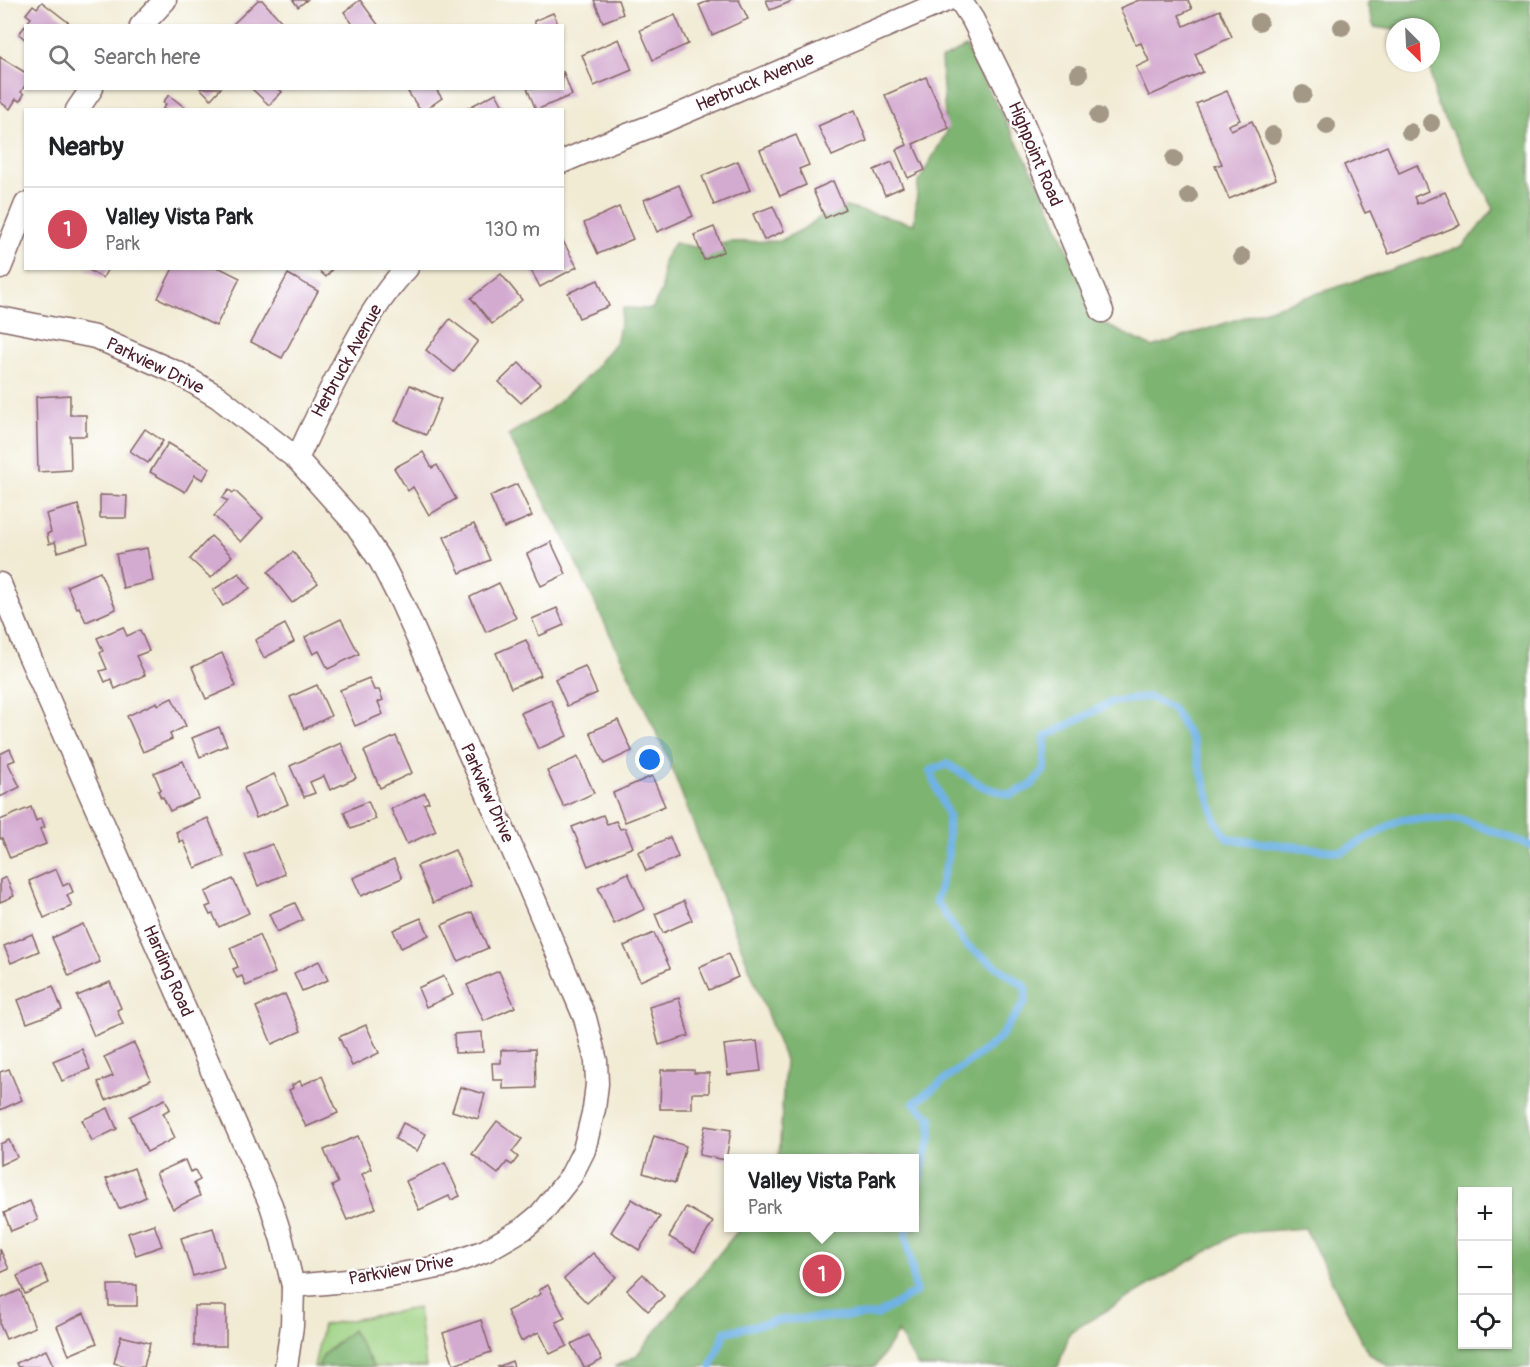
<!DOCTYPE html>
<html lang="en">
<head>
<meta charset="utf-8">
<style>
	:root { --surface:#fff; --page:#f2f2f2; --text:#202124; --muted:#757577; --line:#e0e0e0; --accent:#d1495b }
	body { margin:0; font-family:Pangolin,sans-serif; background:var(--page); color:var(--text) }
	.controls { position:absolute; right:18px; bottom:18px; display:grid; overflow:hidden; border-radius:0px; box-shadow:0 2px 4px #0004 }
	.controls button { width:54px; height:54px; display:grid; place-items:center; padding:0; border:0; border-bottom:2px solid var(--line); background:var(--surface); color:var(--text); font:30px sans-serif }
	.compass { position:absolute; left:1386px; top:18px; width:54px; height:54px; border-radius:50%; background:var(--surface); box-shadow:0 2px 4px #0004; rotate:156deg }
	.you { position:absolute; left:650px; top:760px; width:21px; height:21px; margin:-15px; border:4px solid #fff; border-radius:50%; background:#1a73e8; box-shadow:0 0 0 9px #1a73e833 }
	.badge { display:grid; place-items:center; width:39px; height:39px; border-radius:50%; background:var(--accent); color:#fff; font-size:20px; font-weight:700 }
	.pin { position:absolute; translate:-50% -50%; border:3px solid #fff; box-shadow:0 2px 6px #0006 }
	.popup { position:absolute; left:724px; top:1154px; width:195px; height:78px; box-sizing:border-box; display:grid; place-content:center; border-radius:0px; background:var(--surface); filter:drop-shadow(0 2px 4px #0005); font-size:20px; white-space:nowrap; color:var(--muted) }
	.popup b { font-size:22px; color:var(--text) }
	.popup::after { content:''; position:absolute; left:50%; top:100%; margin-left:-12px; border:12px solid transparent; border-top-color:var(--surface) }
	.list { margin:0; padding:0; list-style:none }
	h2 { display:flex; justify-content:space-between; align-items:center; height:78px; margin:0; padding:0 24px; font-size:26px }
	h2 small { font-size:20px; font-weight:400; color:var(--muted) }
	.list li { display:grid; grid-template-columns:39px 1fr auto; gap:18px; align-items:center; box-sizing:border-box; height:84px; padding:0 24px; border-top:2px solid var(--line) }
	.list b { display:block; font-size:22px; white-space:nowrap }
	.list p { margin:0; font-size:20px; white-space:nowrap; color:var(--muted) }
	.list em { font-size:20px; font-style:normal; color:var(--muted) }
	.icon { flex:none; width:33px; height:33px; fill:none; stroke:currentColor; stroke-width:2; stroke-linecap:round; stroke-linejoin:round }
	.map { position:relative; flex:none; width:1530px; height:1367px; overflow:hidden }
	.search { position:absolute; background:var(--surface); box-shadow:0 2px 4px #0004; left:24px; top:24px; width:540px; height:66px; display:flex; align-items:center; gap:15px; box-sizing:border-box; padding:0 21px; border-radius:0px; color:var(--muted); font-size:22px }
	.panel { position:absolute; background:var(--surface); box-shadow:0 2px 4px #0004; left:24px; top:108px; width:540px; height:162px; border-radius:0px }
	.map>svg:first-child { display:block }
</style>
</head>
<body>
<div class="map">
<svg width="1530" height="1367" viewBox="0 0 1530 1367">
	<rect width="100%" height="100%" fill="#fff"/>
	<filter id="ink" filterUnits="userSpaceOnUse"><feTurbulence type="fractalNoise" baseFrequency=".0167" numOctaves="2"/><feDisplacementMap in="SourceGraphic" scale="12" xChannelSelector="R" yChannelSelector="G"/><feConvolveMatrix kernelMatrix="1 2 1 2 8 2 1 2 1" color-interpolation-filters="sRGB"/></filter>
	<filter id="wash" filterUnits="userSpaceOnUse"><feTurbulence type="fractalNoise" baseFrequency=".008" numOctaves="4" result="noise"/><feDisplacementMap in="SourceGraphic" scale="24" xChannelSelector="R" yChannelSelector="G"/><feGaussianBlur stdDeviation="1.35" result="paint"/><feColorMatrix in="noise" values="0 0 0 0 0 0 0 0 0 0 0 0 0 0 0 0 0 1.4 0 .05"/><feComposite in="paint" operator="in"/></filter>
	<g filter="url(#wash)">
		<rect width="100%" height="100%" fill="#f1ebd4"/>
		<polygon fill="#9ed283" stroke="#747857" stroke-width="1.5" points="418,1308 426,1367 314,1367 323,1325"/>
		<g fill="#7eb471" stroke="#646a4e" stroke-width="1.5" fill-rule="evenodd">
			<path d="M1369 0H1530V1367H1390L1368 1353 1305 1228 1238 1233 1070 1332 1058 1367H918L898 1332 875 1367H614L636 1356 740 1228H915V1158H779L785 1060 665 751 562 533 508 435 548 411 589 375 617 340 623 308 652 309 662 290 663 261 674 243 705 249 729 242 780 241 801 230 838 205 914 224 918 183 946 133 941 59 966 47 1044 193 1098 321 1152 347 1463 246 1494 209 1436 103 1430 67 1428 63H1431V27H1395V30L1374 27 1367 4ZM1462 1192H1508V1344H1462Z"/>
			<polygon points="352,1330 374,1367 318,1367 323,1355"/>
		</g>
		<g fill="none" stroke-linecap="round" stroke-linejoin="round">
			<g stroke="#6fb2e4" stroke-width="8">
				<polyline points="915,1193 931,1136 931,1118 914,1103 998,1040 1025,1002 1026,987 966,945 936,901 948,859 948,815 930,771 947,764 984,787 1010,795 1032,785 1045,769 1045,737 1112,702 1149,697 1173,709 1193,742 1216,822 1228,839 1342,852 1402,819 1460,819 1530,845"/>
				<polyline points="711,1367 725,1332 780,1320 877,1315 916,1292 906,1234 908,1228"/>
			</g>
		</g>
		<g id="blocks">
			<g fill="#d4abd0">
				<polygon points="258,0 262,0 283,23 281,26 231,26"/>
				<polygon points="293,0 307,0 298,7"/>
				<polygon points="360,0 379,26 354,26 344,12"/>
				<polygon points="594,0 618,0 623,14 603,22"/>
				<polygon points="711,0 739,0 748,19 712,35 699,5"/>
				<polygon points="766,0 795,0 770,10"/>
				<polygon points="1139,0 1188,0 1192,9 1179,15 1184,26 1220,10 1232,37 1195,54 1203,72 1149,96 1136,67 1149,61 1141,43 1136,45 1120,8"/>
				<polygon points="42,2 73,26 26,26 26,40 19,34 31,18 26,14 33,5 37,8"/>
				<polygon points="553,13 559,26 536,26 534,21"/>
				<polygon points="675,15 688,44 653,60 640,30"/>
				<polygon points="619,39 632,70 594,86 582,55"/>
				<polygon points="0,57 26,73 26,84 21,92 24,94 20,101 16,99 10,109 0,102"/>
				<polygon points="563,71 572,95 536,110 527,88 562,88"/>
				<polygon points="926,77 949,128 913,144 925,170 908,178 896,150 907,145 885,95"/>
				<polygon points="200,88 221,88 211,99"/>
				<polygon points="251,88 278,88 282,92 269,105"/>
				<polygon points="414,88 435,88 442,98 425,110 420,110 408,92"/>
				<polygon points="1227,91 1240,120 1228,125 1231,130 1252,121 1276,179 1229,199 1215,166 1222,164 1196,104"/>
				<polygon points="496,93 505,110 464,110"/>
				<polygon points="169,95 188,110 162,110 166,104 163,102"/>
				<polygon points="855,110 867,141 832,156 818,126"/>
				<polygon points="796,135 809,165 799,169 806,185 780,196 760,150"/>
				<polygon points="1387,146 1399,173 1417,165 1428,191 1414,197 1417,204 1445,192 1460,225 1389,254 1370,211 1365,213 1344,165"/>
				<polygon points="738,161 750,190 714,205 702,176"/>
				<polygon points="892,162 903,187 885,195 874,170"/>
				<polygon points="833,181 845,209 825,218 813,190"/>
				<polygon points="679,185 693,216 657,232 644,200"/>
				<polygon points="773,206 784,231 764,240 753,214"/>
				<polygon points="619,207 633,239 598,254 584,223"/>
				<polygon points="714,227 724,251 704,260 694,235"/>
				<polygon points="562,239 577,267 540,287 530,268 562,268"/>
				<polygon points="85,268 108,268 103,278"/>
				<polygon points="173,268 220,268 240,278 216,326 158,298"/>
				<polygon points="316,268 333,268 326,277"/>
				<polygon points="288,274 318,291 282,358 251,342"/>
				<polygon points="501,274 522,300 492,324 471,298"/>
				<polygon points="598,280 609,306 579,318 568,293"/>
				<polygon points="450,319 478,341 454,372 426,350"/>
				<polygon points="519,363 540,384 521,403 499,382"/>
				<polygon points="410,385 441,399 426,435 395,421"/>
				<polygon points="70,395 70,415 86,415 86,436 70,436 71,470 38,472 36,397"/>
				<polygon points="145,429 163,441 148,463 130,451"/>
				<polygon points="168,443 210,468 203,480 195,475 185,492 150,472"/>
				<polygon points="423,452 432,468 437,465 456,499 429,515 413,487 408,491 394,468"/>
				<polygon points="517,484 532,516 504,528 490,496"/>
				<polygon points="229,490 233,493 235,491 263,518 241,542 214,516 228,501 222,498"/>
				<polygon points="100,495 127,496 126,518 100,518"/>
				<polygon points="78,505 88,543 58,552 55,542 49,544 47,534 51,532 46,514"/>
				<polygon points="474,524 490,560 460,573 444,537"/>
				<polygon points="211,536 232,556 211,578 190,559"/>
				<polygon points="551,542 566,574 541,586 527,554"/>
				<polygon points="147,548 153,581 123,588 116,554"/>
				<polygon points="293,552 318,583 292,603 268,572"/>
				<polygon points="100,572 116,609 86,622 79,607 77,608 67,586"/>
				<polygon points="239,573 250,588 223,606 213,590"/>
				<polygon points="499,583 516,618 486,632 470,597"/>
				<polygon points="557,608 564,625 539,636 532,619"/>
				<polygon points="341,619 359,654 328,669 319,651 313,654 305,637"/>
				<polygon points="285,624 294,642 264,658 255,640"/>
				<polygon points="123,627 127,636 140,630 149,651 136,656 145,675 115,689 111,679 105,682 100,671 107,669 100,653 103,651 97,638"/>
				<polygon points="526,640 541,675 511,688 496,653"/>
				<polygon points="222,653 236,686 206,699 192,667"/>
				<polygon points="585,666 597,693 567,706 555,679"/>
				<polygon points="369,678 374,690 379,690 383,700 378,702 383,714 355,726 340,690"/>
				<polygon points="317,685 331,716 304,729 290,697"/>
				<polygon points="172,698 186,726 170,734 172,739 143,752 127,716 157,702 158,705"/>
				<polygon points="551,700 567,736 538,749 521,713"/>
				<polygon points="618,720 632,751 604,764 590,732"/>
				<polygon points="219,727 227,745 200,757 192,738"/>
				<polygon points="396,736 412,773 380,788 364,751"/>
				<polygon points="341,743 356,778 330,790 324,776 310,782 315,793 304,797 290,766"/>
				<polygon points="10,749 15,760 8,763 20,787 0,797 0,754"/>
				<polygon points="578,757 594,793 564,807 547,771"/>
				<polygon points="183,761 199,798 170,811 163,797 161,798 158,791 161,790 154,773"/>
				<polygon points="274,774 288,804 256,818 244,788"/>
				<polygon points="652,776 665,806 625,822 613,793"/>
				<polygon points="425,793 429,802 424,804 436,831 407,844 391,809"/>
				<polygon points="368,801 376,819 351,829 344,812"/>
				<polygon points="31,807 36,821 41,818 45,827 40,829 46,844 10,858 2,838 0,839 0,820"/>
				<polygon points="603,815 607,824 616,821 620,829 625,828 633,847 588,866 572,827"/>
				<polygon points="208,818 224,856 195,868 183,840 180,842 176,832"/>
				<polygon points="670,837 678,857 646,871 638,852"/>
				<polygon points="272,844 285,874 258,886 245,855"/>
				<polygon points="455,850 471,886 433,903 417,866"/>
				<polygon points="394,860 402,878 361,896 353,878"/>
				<polygon points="56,869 63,886 69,883 73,892 67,895 72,906 44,918 29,881"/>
				<polygon points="628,873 645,909 614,924 598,887"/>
				<polygon points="6,877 14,896 0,902 0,880"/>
				<polygon points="233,879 249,913 219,927 213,914 210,915 206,907 211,905 205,892"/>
				<polygon points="684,901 692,920 663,933 655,914"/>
				<polygon points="295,903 303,920 277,932 269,914"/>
				<polygon points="472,912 488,948 458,961 442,925"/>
				<polygon points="421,918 429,935 401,948 393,930"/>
				<polygon points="83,924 100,962 69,976 52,938"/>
				<polygon points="654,933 670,968 640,981 624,946"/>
				<polygon points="32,934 39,951 11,963 4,946"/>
				<polygon points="259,935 275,973 246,986 242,976 237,978 233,969 238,967 230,948"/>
				<polygon points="728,954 738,977 709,990 699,967"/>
				<polygon points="319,961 328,980 302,991 294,973"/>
				<polygon points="499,971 515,1007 484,1021 467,985"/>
				<polygon points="444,976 453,995 426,1007 418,988"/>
				<polygon points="110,982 121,1008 117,1010 123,1024 94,1036 77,996"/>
				<polygon points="53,986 62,1010 27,1023 18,1000"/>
				<polygon points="285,994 301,1031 272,1044 256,1007"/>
				<polygon points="679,998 689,1036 659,1045 649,1007"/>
				<polygon points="366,1025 379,1053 352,1066 339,1037"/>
				<polygon points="482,1032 483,1052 455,1053 454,1034"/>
				<polygon points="757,1041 761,1071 728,1075 724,1045"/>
				<polygon points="134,1043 151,1080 106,1100 98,1082 113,1076 104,1057"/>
				<polygon points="82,1049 90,1069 62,1081 53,1061"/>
				<polygon points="535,1049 536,1088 503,1089 503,1080 493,1080 492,1063 501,1063 501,1050"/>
				<polygon points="9,1069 22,1100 0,1110 0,1072"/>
				<polygon points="661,1070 694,1070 694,1073 709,1073 709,1093 692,1093 692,1109 660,1109"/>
				<polygon points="322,1076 338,1113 306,1127 289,1090 293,1088 292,1085 300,1081 302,1085"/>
				<polygon points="460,1087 485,1094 478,1119 452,1111"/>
				<polygon points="165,1099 170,1109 163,1113 175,1138 147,1152 130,1116"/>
				<polygon points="108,1108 117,1129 92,1141 82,1120"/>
				<polygon points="497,1121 522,1139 512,1152 518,1157 512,1165 507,1162 498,1174 472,1154"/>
				<polygon points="403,1123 426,1134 417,1151 395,1139"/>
				<polygon points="705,1126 731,1130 726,1160 699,1155"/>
				<polygon points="358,1136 372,1169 362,1174 376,1208 347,1220 332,1186 338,1183 324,1150"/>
				<polygon points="654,1136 686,1146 675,1183 643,1173"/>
				<polygon points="9,1140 17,1157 0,1165 0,1144"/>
				<polygon points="185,1160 190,1172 195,1170 200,1180 194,1183 200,1196 173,1209 156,1173"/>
				<polygon points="445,1163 460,1196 451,1200 449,1196 419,1210 406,1181"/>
				<polygon points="134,1168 146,1197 119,1209 106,1179"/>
				<polygon points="632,1199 660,1217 639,1250 611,1232"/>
				<polygon points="30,1201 38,1220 11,1231 4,1213"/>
				<polygon points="686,1207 713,1222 695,1252 669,1237"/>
				<polygon points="154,1224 162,1246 136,1255 128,1233"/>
				<polygon points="213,1228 224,1267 193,1276 181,1238"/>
				<polygon points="0,1249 9,1269 0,1273"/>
				<polygon points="593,1253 616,1277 587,1303 564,1279"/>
				<polygon points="41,1265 49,1283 25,1294 17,1276"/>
				<polygon points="643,1274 664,1296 648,1311 627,1290"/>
				<polygon points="108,1285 137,1285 137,1306 109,1306"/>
				<polygon points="548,1285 565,1318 556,1322 567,1346 550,1354 539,1332 521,1341 507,1311 541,1294 539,1290"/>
				<polygon points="20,1290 35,1327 6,1339 0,1325 0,1299"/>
				<rect x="194" y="1306" width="32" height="40"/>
				<polygon points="84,1313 97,1343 69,1355 57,1326"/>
				<polygon points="481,1320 491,1352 454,1365 443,1333"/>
				<polygon points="589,1335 602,1360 588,1367 584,1367 571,1344"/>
				<polygon points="121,1336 150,1343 144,1367 130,1367 114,1363"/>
				<polygon points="46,1350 54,1367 18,1367 16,1363"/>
				<polygon points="512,1361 514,1367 497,1367"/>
			</g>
		</g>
	</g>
	<g filter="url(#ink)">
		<use href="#blocks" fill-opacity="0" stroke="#846666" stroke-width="1.5"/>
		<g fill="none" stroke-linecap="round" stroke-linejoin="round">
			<g stroke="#846666" stroke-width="25">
				<g id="minor">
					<polyline points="960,0 973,20 1017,109 1102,311"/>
					<polyline points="141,26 165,0"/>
					<polyline points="77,110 92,88"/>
					<polyline points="562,162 604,144 662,122 947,0"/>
					<polyline points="0,268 26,204"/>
					<polyline points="0,318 95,337 178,373 218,397 297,459 357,526 381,562 401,601 526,880 585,1018 596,1061 597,1084 594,1109 584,1150 571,1176 540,1215 523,1229 485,1251 444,1266 379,1278 293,1286"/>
					<path d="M297 459C313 424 330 390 348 356 365 324 381 295 407 268"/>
					<polyline points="0,584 25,646 271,1205 282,1240 293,1286 292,1326 286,1367"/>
				</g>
			</g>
			<use href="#minor" stroke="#fff" stroke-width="22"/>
		</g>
		<g fill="#a39885">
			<circle cx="1259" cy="22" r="9"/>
			<circle cx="1342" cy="27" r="9"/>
			<circle cx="1079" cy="74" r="9"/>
			<circle cx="1303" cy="94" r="9"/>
			<circle cx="1098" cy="116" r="9"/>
			<circle cx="1431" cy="123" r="9"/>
			<circle cx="1327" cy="126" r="9"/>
			<circle cx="1410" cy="132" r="9"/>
			<circle cx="1273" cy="135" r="9"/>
			<circle cx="1174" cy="159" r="9"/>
			<circle cx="1189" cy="196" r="9"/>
			<circle cx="1242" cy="257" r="9"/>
		</g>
	</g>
	<g text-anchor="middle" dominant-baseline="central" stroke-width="5" stroke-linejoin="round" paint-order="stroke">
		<g font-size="18" fill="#4a1f2b" stroke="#fff">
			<text transform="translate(755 82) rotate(-23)">Herbruck Avenue</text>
			<text transform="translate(1035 154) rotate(67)">Highpoint Road</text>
			<text transform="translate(347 361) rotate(-61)">Herbruck Avenue</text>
			<text transform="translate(155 366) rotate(26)">Parkview Drive</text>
			<text transform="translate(487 793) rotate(66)">Parkview Drive</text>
			<text transform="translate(168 971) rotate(66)">Harding Road</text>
			<text transform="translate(401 1270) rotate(-10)">Parkview Drive</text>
		</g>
	</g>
</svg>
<div class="controls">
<button>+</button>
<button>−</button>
<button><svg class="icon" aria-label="locate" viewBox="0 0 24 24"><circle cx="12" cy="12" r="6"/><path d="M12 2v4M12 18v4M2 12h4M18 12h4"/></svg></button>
</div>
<svg class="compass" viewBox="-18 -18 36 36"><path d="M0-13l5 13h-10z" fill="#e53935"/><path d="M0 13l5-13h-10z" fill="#757577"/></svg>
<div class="you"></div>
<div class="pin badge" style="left:822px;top:1274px">1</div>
<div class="popup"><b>Valley Vista Park</b>Park</div>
<div class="search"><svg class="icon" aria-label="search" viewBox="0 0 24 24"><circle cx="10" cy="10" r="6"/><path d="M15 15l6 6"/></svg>Search here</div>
<section class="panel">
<h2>Nearby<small></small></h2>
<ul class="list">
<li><span class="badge">1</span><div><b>Valley Vista Park</b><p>Park</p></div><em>130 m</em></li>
</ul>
</section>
</div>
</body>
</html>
